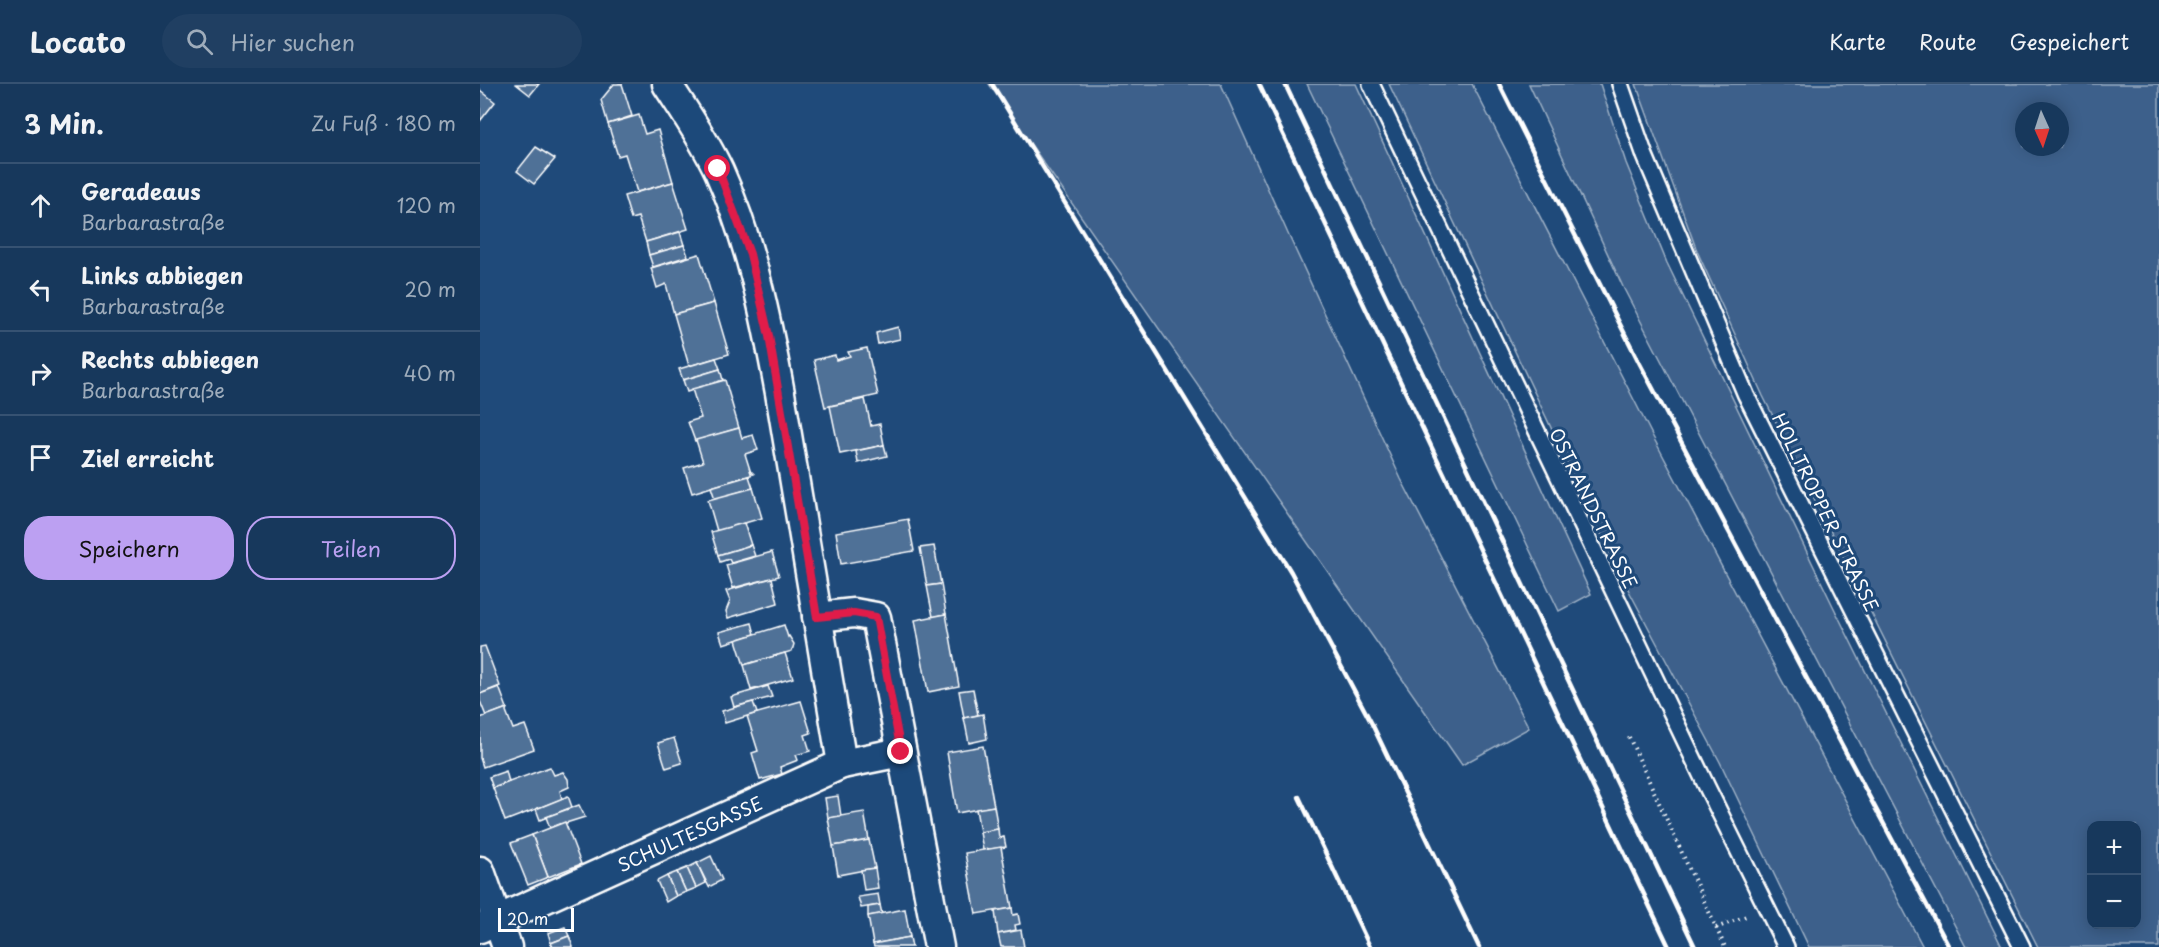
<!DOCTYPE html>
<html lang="de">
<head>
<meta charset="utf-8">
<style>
	:root { --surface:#17385c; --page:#203f62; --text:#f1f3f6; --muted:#9eacbb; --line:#365272; --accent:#bca0f2 }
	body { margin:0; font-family:"Playpen Sans",sans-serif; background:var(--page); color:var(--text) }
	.controls { position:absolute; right:18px; bottom:18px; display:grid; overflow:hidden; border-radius:12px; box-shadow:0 3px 15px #0003 }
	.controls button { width:54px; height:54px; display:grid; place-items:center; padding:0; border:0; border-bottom:2px solid var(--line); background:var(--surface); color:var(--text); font:30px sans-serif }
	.compass { position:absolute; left:1535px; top:18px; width:54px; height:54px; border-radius:50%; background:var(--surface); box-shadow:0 3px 15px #0003; rotate:177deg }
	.scale { position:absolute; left:18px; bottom:15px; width:76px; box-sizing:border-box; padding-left:6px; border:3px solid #fff; border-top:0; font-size:16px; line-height:21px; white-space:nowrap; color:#fff; -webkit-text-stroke:4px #1f4a7a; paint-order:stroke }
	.stop { position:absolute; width:18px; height:18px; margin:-14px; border:4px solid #e11d48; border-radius:50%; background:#fff }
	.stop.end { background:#e11d48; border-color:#fff; box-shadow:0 2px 6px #0008 }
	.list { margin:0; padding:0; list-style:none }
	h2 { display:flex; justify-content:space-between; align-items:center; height:78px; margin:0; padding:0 24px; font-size:26px }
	h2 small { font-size:20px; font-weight:400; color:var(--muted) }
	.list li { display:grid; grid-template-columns:39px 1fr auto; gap:18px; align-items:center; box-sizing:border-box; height:84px; padding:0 24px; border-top:2px solid var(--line) }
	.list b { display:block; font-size:22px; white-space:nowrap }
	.list p { margin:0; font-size:20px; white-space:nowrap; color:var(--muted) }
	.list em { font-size:20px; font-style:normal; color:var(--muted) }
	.actions { display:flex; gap:12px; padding:18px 24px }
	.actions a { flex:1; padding:14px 0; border:2px solid var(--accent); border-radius:24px; text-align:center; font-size:21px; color:var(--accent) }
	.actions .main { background:var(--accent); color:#111 }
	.icon { flex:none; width:33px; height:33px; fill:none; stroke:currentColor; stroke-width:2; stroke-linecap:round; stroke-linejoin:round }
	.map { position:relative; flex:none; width:1679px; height:863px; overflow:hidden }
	header { display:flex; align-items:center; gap:36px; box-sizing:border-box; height:84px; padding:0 30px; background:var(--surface); border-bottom:2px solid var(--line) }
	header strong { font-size:28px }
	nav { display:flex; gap:33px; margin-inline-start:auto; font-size:21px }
	.search { width:420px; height:54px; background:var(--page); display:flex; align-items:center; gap:15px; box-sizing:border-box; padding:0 21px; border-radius:33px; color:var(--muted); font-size:22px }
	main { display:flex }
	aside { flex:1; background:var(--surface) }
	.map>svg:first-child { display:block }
</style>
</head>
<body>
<header>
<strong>Locato</strong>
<div class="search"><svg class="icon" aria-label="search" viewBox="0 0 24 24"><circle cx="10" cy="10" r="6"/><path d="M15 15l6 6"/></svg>Hier suchen</div>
<nav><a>Karte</a><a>Route</a><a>Gespeichert</a></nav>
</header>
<main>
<aside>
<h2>3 Min.<small>Zu Fuß · 180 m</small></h2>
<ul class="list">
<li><svg class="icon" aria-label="ahead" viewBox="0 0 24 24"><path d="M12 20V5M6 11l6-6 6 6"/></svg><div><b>Geradeaus</b><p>Barbarastraße</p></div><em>120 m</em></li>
<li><svg class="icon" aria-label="left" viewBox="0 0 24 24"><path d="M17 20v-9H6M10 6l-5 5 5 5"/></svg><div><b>Links abbiegen</b><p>Barbarastraße</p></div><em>20 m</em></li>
<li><svg class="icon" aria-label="right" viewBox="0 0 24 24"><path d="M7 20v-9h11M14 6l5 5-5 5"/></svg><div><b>Rechts abbiegen</b><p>Barbarastraße</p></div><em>40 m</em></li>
<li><svg class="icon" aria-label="arrive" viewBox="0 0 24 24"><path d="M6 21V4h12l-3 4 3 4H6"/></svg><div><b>Ziel erreicht</b></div></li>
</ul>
<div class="actions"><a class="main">Speichern</a><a>Teilen</a></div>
</aside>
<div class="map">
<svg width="1679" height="863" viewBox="0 0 1679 863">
	<rect width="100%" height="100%" fill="#1f4a7a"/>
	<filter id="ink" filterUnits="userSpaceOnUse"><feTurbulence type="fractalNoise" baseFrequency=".0167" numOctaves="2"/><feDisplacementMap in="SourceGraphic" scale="12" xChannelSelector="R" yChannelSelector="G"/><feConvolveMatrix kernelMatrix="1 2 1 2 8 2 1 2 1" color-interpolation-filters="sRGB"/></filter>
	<g filter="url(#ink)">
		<g fill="#3c618b" stroke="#9eb0c5" stroke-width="1.5" fill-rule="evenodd">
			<polygon points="509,0 741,0 809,152 921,395 1049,644 982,681"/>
			<polygon points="827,0 876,0 1111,510 1079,527"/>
			<polygon points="909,0 992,0 1172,351 1443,863 1329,863 1240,678 1140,490"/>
			<polygon points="1049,0 1120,0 1146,79 1187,179 1353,522 1522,863 1486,863 1144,205"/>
			<path d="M1156 0H1679V863H1558L1283 312 1217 167ZM1544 27H1580V63H1544ZM1612 742H1656V840H1612Z"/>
		</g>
		<g fill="#507197" stroke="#fff" stroke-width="1.5">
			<polygon points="36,0 59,0 50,11"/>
			<polygon points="134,0 142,0 152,32 128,40 121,16"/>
			<polygon points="0,6 15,18 0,37"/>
			<polygon points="159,31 165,50 178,46 193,98 157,108 145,70 138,72 128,40"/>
			<polygon points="56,63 75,75 54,100 37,87"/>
			<polygon points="193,98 208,145 166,158 158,133 151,135 144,112"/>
			<polygon points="200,148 204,161 169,171 166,158"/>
			<polygon points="204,161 208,172 173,183 169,171"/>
			<polygon points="219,170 234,219 194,230 186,200 177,204 171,184"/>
			<polygon points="234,219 249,270 209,282 194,230"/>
			<polygon points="418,243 420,255 398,260 396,249"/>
			<polygon points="387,264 398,311 345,323 334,276 355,271 356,276 370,272 368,268"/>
			<polygon points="236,274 240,285 203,296 199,285"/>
			<polygon points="240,285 243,296 207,308 203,296"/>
			<polygon points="245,296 259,344 215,357 208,338 221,334 212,305"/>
			<polygon points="385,315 391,342 400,340 404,361 360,370 350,322"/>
			<polygon points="259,344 262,354 273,351 278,366 265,370 271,389 272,388 274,390 212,409 204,384 223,378 216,356"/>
			<polygon points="404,361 407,372 378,379 376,367"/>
			<polygon points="269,392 273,404 235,415 231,403"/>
			<polygon points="273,404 282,434 237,447 228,416"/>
			<polygon points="428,435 434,467 361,480 356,448"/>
			<polygon points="264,439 271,461 238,471 231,448"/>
			<polygon points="271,461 275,472 251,479 249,475 240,478 238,471"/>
			<polygon points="454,462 461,500 447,502 440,464"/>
			<polygon points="292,468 299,492 253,504 246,481"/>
			<polygon points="292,494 298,519 248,534 246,527 250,517 246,507"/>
			<polygon points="461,500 466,530 453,533 447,502"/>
			<polygon points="466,530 479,602 448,608 435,536"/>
			<polygon points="272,539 275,550 243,560 239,548"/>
			<polygon points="304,541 308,553 309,552 314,560 312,567 264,581 256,556"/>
			<polygon points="5,562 20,602 0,610 0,563"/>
			<polygon points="305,569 313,594 271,606 264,581"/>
			<polygon points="288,602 292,613 254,623 251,613"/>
			<polygon points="19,603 27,624 6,632 0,617 0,610"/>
			<polygon points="493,605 498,631 484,634 479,607"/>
			<polygon points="321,617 331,649 325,651 330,667 316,671 318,676 300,683 302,690 280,696 272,669 278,667 267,632"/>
			<polygon points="273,618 277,629 245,639 242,627"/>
			<polygon points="27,624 26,627 33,645 45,641 54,665 3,683 0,674 0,634"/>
			<polygon points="503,630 507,655 489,659 484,634"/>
			<polygon points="194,654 202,679 186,684 178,659"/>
			<polygon points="503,662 514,722 477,729 467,668"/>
			<polygon points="70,683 74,691 83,688 88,695 89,703 80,707 82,715 25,737 13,704"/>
			<polygon points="26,687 29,698 13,704 9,693"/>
			<polygon points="88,712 92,723 60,736 56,725"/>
			<polygon points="358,712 361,732 348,734 345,714"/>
			<polygon points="99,721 105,733 70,744 66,733"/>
			<polygon points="514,722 518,745 500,748 496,725"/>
			<polygon points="384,728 389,756 353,762 348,734"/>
			<polygon points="85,738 101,780 68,793 52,751"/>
			<polygon points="518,745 519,754 524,753 526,763 503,766 500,748"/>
			<polygon points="52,751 68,793 48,801 31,759"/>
			<polygon points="389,756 395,784 358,791 353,762"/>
			<polygon points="521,763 532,824 496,830 485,769"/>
			<polygon points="231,772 242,796 229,803 217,779"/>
			<polygon points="217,779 226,799 216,804 207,784"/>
			<polygon points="207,784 216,804 206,808 197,788"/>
			<polygon points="395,784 398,804 384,806 381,786"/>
			<polygon points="197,788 206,808 196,812 187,792"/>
			<polygon points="187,792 196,812 186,818 177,797"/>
			<polygon points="398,810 400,821 381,824 378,813"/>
			<polygon points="400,821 402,830 388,832 388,823"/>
			<polygon points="532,824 533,831 538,830 540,840 535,841 536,846 518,850 515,827"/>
			<polygon points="425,825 430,853 393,860 388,832"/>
			<polygon points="85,843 89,852 71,859 68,849"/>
			<polygon points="541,846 544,863 521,863 518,850"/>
			<polygon points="89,852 93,863 73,863 71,859"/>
			<polygon points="430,853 432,863 394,863 393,860"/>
		</g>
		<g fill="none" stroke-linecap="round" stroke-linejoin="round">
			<g stroke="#fff" stroke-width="20">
				<g id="service">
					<polyline points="891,0 1227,703 1306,863"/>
					<polyline points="1140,0 1165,72 1266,311 1542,863"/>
				</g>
			</g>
			<g stroke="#fff" stroke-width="33">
				<g id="minor">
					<path d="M187 0C205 28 225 57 239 87 271 158 286 233 300 309L362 680"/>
					<polyline points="337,533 374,529 396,533 459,863"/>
					<polyline points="0,787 27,863"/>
					<path id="s1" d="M0 844 362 680 421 668"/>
				</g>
			</g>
			<g stroke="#fff" stroke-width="4" stroke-dasharray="1.5 4.5" stroke-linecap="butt">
				<polyline points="1149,653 1245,863"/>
				<polyline points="1236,844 1269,831"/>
			</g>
			<use href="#service" stroke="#1f4a7a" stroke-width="15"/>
			<use href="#minor" stroke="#1f4a7a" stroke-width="28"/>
			<g stroke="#fff" stroke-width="4.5">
				<polyline points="512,0 811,488 892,640 999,863"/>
				<polyline points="779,0 1189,863"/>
				<polyline points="805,0 1215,863"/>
				<polyline points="1019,0 1160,280 1469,863"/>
				<polyline points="819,713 890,863"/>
			</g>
		</g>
	</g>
	<g fill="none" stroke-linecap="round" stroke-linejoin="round" filter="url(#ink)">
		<polyline stroke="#e11d48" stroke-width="8" points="238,85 270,170 289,252 337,533 374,529 396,533 421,668"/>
	</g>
	<g text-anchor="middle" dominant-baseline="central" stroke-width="6" stroke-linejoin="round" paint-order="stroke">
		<g font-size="18" fill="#fff" stroke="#1f4a7a">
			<text transform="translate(1114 424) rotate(64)">OSTRANDSTRASSE</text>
			<text transform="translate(1346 428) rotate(64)">HOLLTROPPER STRASSE</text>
			<text stroke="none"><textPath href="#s1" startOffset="230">SCHULTESGASSE</textPath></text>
		</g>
	</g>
</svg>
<div class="controls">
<button>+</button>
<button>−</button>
</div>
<svg class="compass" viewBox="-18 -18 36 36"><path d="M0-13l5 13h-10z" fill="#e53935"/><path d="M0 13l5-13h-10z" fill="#9eacbb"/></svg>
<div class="scale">20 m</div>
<div class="stop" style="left:238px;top:85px"></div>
<div class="stop end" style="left:421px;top:668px"></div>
</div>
</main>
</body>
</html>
